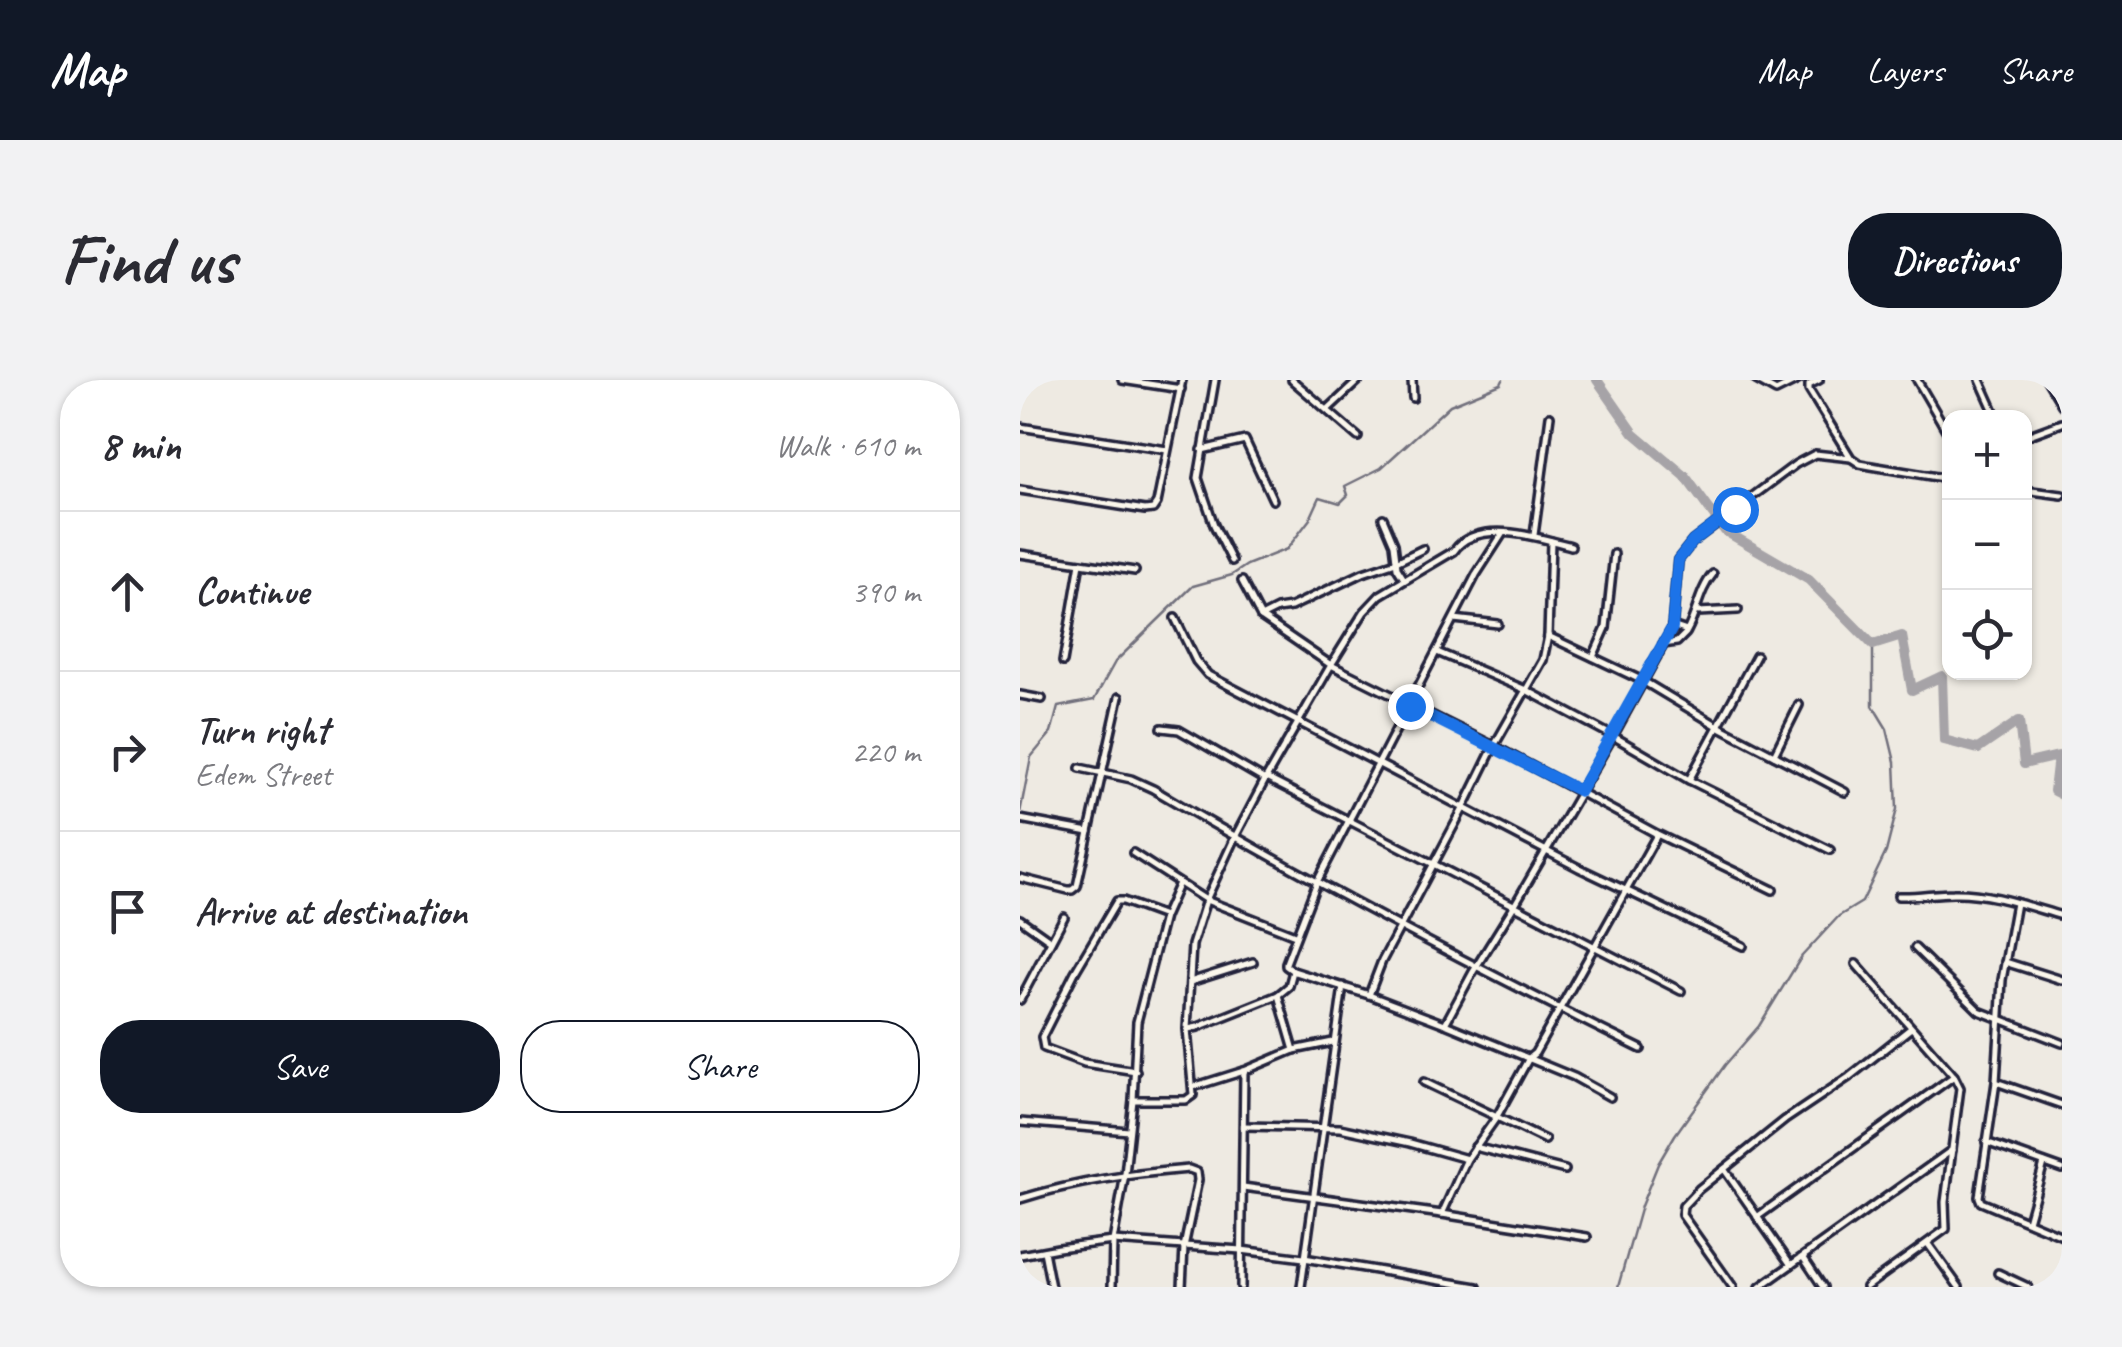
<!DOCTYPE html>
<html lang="en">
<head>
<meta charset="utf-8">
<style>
	:root { --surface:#fff; --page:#f2f2f3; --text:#2b2b33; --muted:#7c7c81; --line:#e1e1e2; --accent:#111827 }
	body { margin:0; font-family:Caveat,sans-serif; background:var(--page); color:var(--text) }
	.controls { position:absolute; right:30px; top:30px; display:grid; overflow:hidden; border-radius:20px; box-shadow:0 2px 8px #0004 }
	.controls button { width:90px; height:90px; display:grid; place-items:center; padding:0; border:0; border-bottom:2px solid var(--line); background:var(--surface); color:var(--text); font:50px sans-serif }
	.stop { position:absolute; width:30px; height:30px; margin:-22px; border:8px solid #1a73e8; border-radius:50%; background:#fff }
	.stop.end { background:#1a73e8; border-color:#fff; box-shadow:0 2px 10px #0008 }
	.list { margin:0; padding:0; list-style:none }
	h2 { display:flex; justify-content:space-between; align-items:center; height:130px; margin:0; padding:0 40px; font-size:42px }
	h2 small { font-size:32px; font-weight:400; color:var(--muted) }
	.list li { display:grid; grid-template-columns:65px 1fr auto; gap:30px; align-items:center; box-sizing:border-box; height:160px; padding:0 40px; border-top:2px solid var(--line) }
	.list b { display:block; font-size:38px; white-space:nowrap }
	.list p { margin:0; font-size:32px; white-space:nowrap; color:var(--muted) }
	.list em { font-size:32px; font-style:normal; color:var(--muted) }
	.actions { display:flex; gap:20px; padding:30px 40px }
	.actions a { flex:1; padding:22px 0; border:2px solid var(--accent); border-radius:40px; text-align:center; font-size:35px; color:var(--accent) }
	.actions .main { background:var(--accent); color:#fff }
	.icon { flex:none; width:55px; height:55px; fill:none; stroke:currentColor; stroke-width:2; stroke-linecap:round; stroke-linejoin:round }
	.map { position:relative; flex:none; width:1042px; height:907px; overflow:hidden; border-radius:40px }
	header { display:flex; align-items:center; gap:60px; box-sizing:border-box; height:140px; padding:0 50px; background:var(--accent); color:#fff }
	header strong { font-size:48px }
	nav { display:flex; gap:55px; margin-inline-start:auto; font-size:35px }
	.intro { display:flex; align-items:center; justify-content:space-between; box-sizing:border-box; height:240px; padding:0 60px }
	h1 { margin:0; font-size:70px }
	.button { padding:25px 45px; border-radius:40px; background:var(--accent); color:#fff; font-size:35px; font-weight:700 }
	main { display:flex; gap:60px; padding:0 60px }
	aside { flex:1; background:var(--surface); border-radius:40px; box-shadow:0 2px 8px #0004 }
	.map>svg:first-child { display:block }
</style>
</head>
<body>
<header>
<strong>Map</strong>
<nav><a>Map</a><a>Layers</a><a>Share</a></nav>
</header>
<div class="intro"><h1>Find us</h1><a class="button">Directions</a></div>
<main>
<aside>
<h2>8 min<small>Walk · 610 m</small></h2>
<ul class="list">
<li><svg class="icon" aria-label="ahead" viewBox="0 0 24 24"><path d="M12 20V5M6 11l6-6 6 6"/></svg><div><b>Continue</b></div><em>390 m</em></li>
<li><svg class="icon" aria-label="right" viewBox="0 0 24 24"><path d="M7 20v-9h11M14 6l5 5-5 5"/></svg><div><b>Turn right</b><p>Edem Street</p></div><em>220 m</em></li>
<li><svg class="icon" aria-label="arrive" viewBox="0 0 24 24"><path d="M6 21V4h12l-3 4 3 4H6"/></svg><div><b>Arrive at destination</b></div></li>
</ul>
<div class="actions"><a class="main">Save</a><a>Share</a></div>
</aside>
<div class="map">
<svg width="1042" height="907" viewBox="0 0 1042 907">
	<rect width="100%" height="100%" fill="#eeeae2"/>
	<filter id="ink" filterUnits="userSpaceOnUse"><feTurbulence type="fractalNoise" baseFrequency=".01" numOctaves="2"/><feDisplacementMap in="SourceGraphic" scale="20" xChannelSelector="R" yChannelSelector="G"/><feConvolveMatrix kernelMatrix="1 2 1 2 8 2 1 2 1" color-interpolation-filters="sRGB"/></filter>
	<g filter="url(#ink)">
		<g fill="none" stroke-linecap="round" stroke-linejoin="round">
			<g stroke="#716f7c" stroke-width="2.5">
				<polyline points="0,433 11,377 31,353 38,327 74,320 95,282 173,206 212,195 227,185 267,169 290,139 300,117 320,123 328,115 325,106 361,88 430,25 481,4 483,0"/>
				<polyline points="598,907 621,826 638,784 655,755 705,685 739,646 782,576 819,536 842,522 866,472 877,429 875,382 867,349 853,326 853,265"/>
			</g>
			<polyline stroke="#a6a3a7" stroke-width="10" points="577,0 614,53 665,96 705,151 789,200 853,265 882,256 892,310 922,296 924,360 958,369 999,341 1004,384 1038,376 1034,411 1042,415"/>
			<g stroke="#22223b" stroke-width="12">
				<g id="minor">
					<polyline points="102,0 161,9"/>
					<polyline points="195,0 178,98 194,145 212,181"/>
					<polyline points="272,0 338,57"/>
					<polyline points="392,0 393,18"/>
					<polyline points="736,0 756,11 778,0"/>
					<polyline points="799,0 789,5 789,10 831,78 840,84 851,86 929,99"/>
					<polyline points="897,0 929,55"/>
					<polyline points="960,0 977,38"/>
					<polyline points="1027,0 1042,25"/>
					<polyline points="307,30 339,0"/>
					<polyline points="0,47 147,70"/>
					<polyline points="1004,57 1042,43"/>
					<polyline points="182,70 225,60 253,120"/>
					<polyline points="0,110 125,130 133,129 137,123 162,0"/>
					<polyline points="1004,110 1042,115"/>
					<polyline points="363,138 374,164 377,188 384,199"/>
					<polyline points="483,153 456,195 297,502 266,583 266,586 273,591 349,615 425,644 554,697 590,717"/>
					<polyline points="514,155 530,36"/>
					<polyline points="0,174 115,191"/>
					<polyline points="222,201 241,237 311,285 474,366 637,454 753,510"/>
					<polyline points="678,232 718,230"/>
					<polyline points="241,237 257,229 271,227 343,193 376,182 403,169"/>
					<polyline points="155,238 176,281 188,295 559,488 723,566"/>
					<polyline points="434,239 478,244"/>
					<path d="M652 246 667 251C677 233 679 210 693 194"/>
					<polyline points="528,256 623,301 698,346 825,412"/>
					<polyline points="643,264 657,262 666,253"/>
					<polyline points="417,272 506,310 593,356 669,400 810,470"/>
					<polyline points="573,277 586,248 594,174"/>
					<polyline points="43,282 60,183"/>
					<polyline points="0,315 22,319"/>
					<polyline points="142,348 159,350 245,400"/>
					<polyline points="754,375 779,325"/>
					<path d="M60 388 111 399 133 409C292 503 456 588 621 669"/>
					<polyline points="246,398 661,611"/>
					<polyline points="669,400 736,276"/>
					<polyline points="0,439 69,452"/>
					<polyline points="113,473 186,520 275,555"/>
					<polyline points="0,498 48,510 52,510 57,506 99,317"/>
					<path d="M878 516C897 517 914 513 933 513 970 512 1007 526 1042 536"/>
					<polyline points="996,523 982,600 976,702 959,817 961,822 1042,856"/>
					<polyline points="0,539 31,561"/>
					<polyline points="895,568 959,631 1042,663"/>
					<polyline points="985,582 1042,600"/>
					<polyline points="836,584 934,696 940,708 925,822 926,849 846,907"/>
					<polyline points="170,602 233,582"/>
					<polyline points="258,615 274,670"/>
					<polyline points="349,615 362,581 444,427 474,366 523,280 528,256 531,161"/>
					<polyline points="0,620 44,537"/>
					<polyline points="425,644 453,592 494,526 593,356 652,249 658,180 673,161 776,84 795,74 831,78"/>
					<polyline points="168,649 178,647 258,615 269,606 273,591"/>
					<polyline points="116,691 64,683 24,668 22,657 55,592 97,521 103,521 144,536"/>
					<polyline points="404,702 525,760"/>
					<polyline points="976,702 1042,725"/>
					<polyline points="173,707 224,691 274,670 313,662"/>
					<path d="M113 720H166L173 715 167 649 172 565 186 520 215 457 245 400 311 285 344 232 360 215 434 171C457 138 518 157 551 166"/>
					<polyline points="0,742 109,751"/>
					<polyline points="224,746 320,748 390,763 447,779"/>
					<polyline points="966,762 1042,789"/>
					<polyline points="455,767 545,790"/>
					<polyline points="704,789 771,885"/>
					<polyline points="223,807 422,834 567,857"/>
					<path d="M0 819C58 801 109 794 169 789L177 792 178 800 164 867 162 907"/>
					<polyline points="422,834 447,779 476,738 509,678 515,673 637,455"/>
					<polyline points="737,837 934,696"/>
					<polyline points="1008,841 1024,783"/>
					<polyline points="908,864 939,907"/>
					<polyline points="24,871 31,907"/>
					<polyline points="0,875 38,868 93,861 221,870 284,878 457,907"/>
					<polyline points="783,877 803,907"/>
					<polyline points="978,893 1008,907"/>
					<polyline points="92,907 93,861 105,794 113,720 117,642 144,537 159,503"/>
					<polyline points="221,907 224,691"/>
					<polyline points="281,907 323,606"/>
					<polyline points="713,907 662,835 663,826 679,809 765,740 829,697 891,648"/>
					<polyline points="740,907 932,770"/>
				</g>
			</g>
			<use href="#minor" stroke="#fbf7ec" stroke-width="5"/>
		</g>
	</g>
	<g fill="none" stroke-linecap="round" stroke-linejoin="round" filter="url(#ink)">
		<polyline stroke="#1a73e8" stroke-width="12" points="390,326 560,411 652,248 658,180 673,161 715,129"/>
	</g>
</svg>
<div class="controls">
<button>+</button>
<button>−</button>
<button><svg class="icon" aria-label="locate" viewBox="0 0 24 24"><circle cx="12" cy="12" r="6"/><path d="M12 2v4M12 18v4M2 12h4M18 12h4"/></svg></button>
</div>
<div class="stop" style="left:715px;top:129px"></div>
<div class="stop end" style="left:390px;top:326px"></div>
</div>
</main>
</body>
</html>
